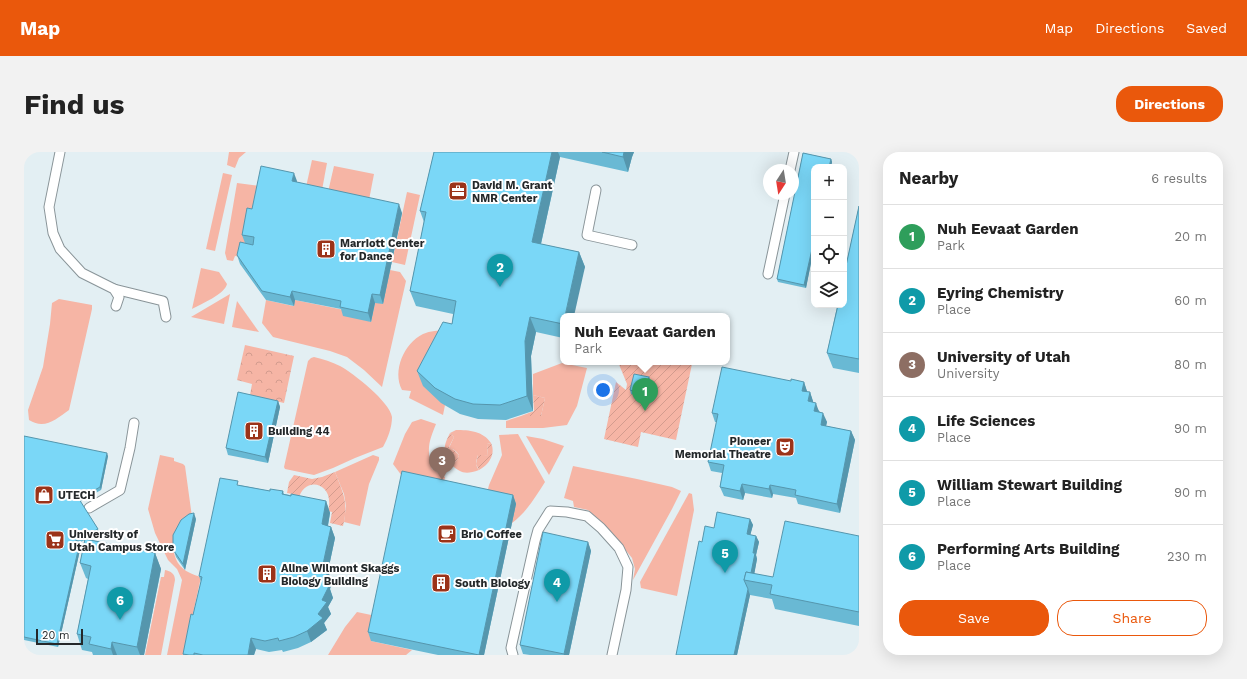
<!DOCTYPE html>
<html lang="en">
<head>
<meta charset="utf-8">
<style>
	:root { --surface:#fff; --page:#f2f2f2; --text:#222; --muted:#767676; --line:#e0e0e0; --accent:#ea580c }
	body { margin:0; font-family:"Work Sans",sans-serif; background:var(--page); color:var(--text) }
	.controls { position:absolute; right:12px; top:12px; display:grid; overflow:hidden; border-radius:8px; box-shadow:0 4px 16px #0002 }
	.controls button { width:36px; height:36px; display:grid; place-items:center; padding:0; border:0; border-bottom:1px solid var(--line); background:var(--surface); color:var(--text); font:20px sans-serif }
	.compass { position:absolute; left:739px; top:12px; width:36px; height:36px; border-radius:50%; background:var(--surface); box-shadow:0 4px 16px #0002; rotate:192deg }
	.scale { position:absolute; left:12px; bottom:10px; width:47px; box-sizing:border-box; padding-left:4px; border:2px solid #24282a; border-top:0; font-size:11px; line-height:14px; white-space:nowrap; color:#24282a; -webkit-text-stroke:3px #fff; paint-order:stroke }
	.you { position:absolute; left:579px; top:238px; width:14px; height:14px; margin:-10px; border:3px solid #fff; border-radius:50%; background:#1a73e8; box-shadow:0 0 0 6px #1a73e833 }
	.badge { display:grid; place-items:center; width:26px; height:26px; border-radius:50%; background:var(--accent); color:#fff; font-size:13px; font-weight:700 }
	.pin { position:absolute; translate:-50% -33px; filter:drop-shadow(0 1px 2px #0008) }
	.pin::after { content:''; position:absolute; top:21px; width:14px; height:12px; background:inherit; clip-path:polygon(0 0,100% 0,50% 100%) }
	.popup { position:absolute; left:536px; top:161px; width:170px; height:52px; box-sizing:border-box; display:grid; place-content:center; border-radius:8px; background:var(--surface); filter:drop-shadow(0 1px 3px #0005); font-size:13px; white-space:nowrap; color:var(--muted) }
	.popup b { font-size:15px; color:var(--text) }
	.popup::after { content:''; position:absolute; left:50%; top:100%; margin-left:-8px; border:8px solid transparent; border-top-color:var(--surface) }
	.list { margin:0; padding:0; list-style:none }
	h2 { display:flex; justify-content:space-between; align-items:center; height:52px; margin:0; padding:0 16px; font-size:17px }
	h2 small { font-size:13px; font-weight:400; color:var(--muted) }
	.list li { display:grid; grid-template-columns:26px 1fr auto; gap:12px; align-items:center; box-sizing:border-box; height:64px; padding:0 16px; border-top:1px solid var(--line) }
	.list b { display:block; font-size:15px; white-space:nowrap }
	.list p { margin:0; font-size:13px; white-space:nowrap; color:var(--muted) }
	.list em { font-size:13px; font-style:normal; color:var(--muted) }
	.actions { display:flex; gap:8px; padding:12px 16px }
	.actions a { flex:1; padding:9px 0; border:1px solid var(--accent); border-radius:16px; text-align:center; font-size:14px; color:var(--accent) }
	.actions .main { background:var(--accent); color:#fff }
	.icon { flex:none; width:22px; height:22px; fill:none; stroke:currentColor; stroke-width:2; stroke-linecap:round; stroke-linejoin:round }
	.map { position:relative; flex:none; width:835px; height:503px; overflow:hidden; border-radius:16px }
	header { display:flex; align-items:center; gap:24px; box-sizing:border-box; height:56px; padding:0 20px; background:var(--accent); color:#fff }
	header strong { font-size:19px }
	nav { display:flex; gap:22px; margin-inline-start:auto; font-size:14px }
	.intro { display:flex; align-items:center; justify-content:space-between; box-sizing:border-box; height:96px; padding:0 24px }
	h1 { margin:0; font-size:28px }
	.button { padding:10px 18px; border-radius:16px; background:var(--accent); color:#fff; font-size:14px; font-weight:700 }
	main { display:flex; gap:24px; padding:0 24px }
	aside { flex:1; background:var(--surface); border-radius:16px; box-shadow:0 4px 16px #0002 }
	.map>svg:first-child { display:block }
</style>
</head>
<body>
<header>
<strong>Map</strong>
<nav><a>Map</a><a>Directions</a><a>Saved</a></nav>
</header>
<div class="intro"><h1>Find us</h1><a class="button">Directions</a></div>
<main>
<div class="map">
<svg width="835" height="503" viewBox="0 0 835 503">
	<defs>
		<pattern id="park-crowns" width="20" height="18" patternUnits="userSpaceOnUse"><rect width="20" height="18" fill="#f6b5a5"/><path d="M2 6a3 3 0 1 1 6 0M12 15a3 3 0 1 1 6 0" fill="none" stroke="#d39c8e"/></pattern>
		<pattern id="garden-furrows" width="10" height="10" patternUnits="userSpaceOnUse"><rect width="10" height="10" fill="#f6b5a5"/><path d="M-1 1l2-2M0 10L10 0M9 11l2-2" fill="none" stroke="#d39c8e"/></pattern>
	</defs>
	<rect width="100%" height="100%" fill="#e3eff3"/>
	<g fill="#f6b5a5">
		<polygon points="205,0 222,0 215,6 211,16 203,13"/>
		<polygon points="288,8 303,11 298,38 282,35"/>
		<polygon points="310,14 350,22 345,48 304,40"/>
		<polygon points="199,21 208,23 191,99 182,97"/>
		<polygon points="213,31 237,34 218,105 211,104 209,109 203,108 201,101"/>
		<polygon points="383,40 396,43 381,113 368,110"/>
		<path d="M177 116 195 120 203 132C201 142 177 152 168 157Z"/>
		<polygon points="366,118 376,120 382,129 358,235 340,218 323,205 306,199 249,185 238,171 242,148 269,154 271,148 320,158 347,170 351,151"/>
		<polygon points="206,142 200,172 167,165"/>
		<path d="M35 147 68 153V157L45 258C32 267 21 278 5 268L4 258 19 215 26 172 28 151Z"/>
		<polygon points="213,149 235,180 208,175"/>
		<path d="M423 178 421 253 419 263 385 246 387 239 378 238C368 219 380 191 399 182 406 179 415 178 423 178Z"/>
		<path d="M290 205C299 207 308 210 316 214 329 221 366 250 368 265 368 275 364 286 359 295L331 306 309 316 290 323 261 317 260 315 284 209 287 206Z"/>
		<polygon points="538,211 563,216 553,254 543,273 519,276 482,276 482,269 497,264 517,264 521,246 509,243 509,222"/>
		<path d="M397 267 412 272C404 292 403 296 408 317L421 325 419 336 381 328 369 312 381 282 388 270Z"/>
		<path d="M432 278C445 278 459 279 467 291L463 292 464 304 454 303C452 309 451 313 455 318 441 323 437 321 426 312 431 311 434 308 435 303 432 299 430 297 425 296L430 285 426 281Z"/>
		<path d="M494 282 521 330C512 344 502 361 488 371L462 345 465 333 478 303 475 283Z"/>
		<polygon points="502,284 519,287 540,294 525,323"/>
		<path d="M136 303 150 306V309L159 312 161 314 168 365 149 393C150 412 159 420 177 425L160 503H143L158 428 153 417 144 408 131 381 124 357Z"/>
		<polygon points="349,303 355,305 355,308 345,332 336,374 320,370 322,354 320,342 311,320"/>
		<polygon points="549,314 613,327 648,335 657,339 648,357 609,428 611,417 608,406 582,374 564,358 550,355 549,349 540,346"/>
		<polygon points="665,341 668,342 670,358 653,444 617,436 616,430"/>
		<path d="M141 418C147 419 151 422 151 428L137 503H121L137 425H140Z"/>
		<polygon points="333,460 352,464 347,489 388,498 382,503 304,503 321,475"/>
	</g>
	<polygon fill="url(#park-crowns)" points="221,193 270,204 260,251 226,243 228,232 213,228"/>
	<g fill="url(#garden-furrows)">
		<polygon points="594,210 656,210 668,212 652,288 617,280 614,295 580,287 592,230 602,238 603,232"/>
		<polygon points="509,243 521,246 517,264 497,264 510,259"/>
		<path d="M426 281 430 285 425 295 430 298 435 303C434 308 431 311 426 312 419 298 419 295 426 281Z"/>
		<path d="M467 291C472 302 465 313 455 318L452 312 454 303H460L464 304 463 292Z"/>
		<path d="M311 320C319 341 325 350 319 374L306 371 308 360 304 359C312 330 279 322 274 349L268 342 263 341 265 330 270 323 288 327 298 325Z"/>
	</g>
	<g fill="none" stroke-linecap="round" stroke-linejoin="round">
		<g stroke="#899498" stroke-width="11">
			<g id="lane">
				<polyline points="36,0 25,55 29,81 36,97 58,121 90,137 95,145 92,154"/>
				<polyline points="766,18 770,0"/>
				<polyline points="572,38 563,83 608,93"/>
				<polyline points="744,122 761,42"/>
				<polyline points="90,137 139,149 142,165"/>
				<polyline points="65,356 96,338 106,296 110,271"/>
				<polyline points="489,503 487,496 511,389 514,378 526,359 543,360 563,364 577,376 595,396 604,415 602,438 588,503"/>
			</g>
		</g>
		<use href="#lane" stroke="#fff" stroke-width="9"/>
	</g>
	<g fill="#69b9d4">
		<polygon points="410,0 610,0 608,5 604,20 536,5 517,92 555,100 561,115 539,164 539,186 512,180 507,204 509,259 482,268 454,267 436,262 417,251 399,234 393,219 428,172 429,162 392,154 386,139 400,70 396,59"/>
		<polygon points="779,1 807,7 808,10 807,15 790,15 790,96 782,136 754,130 753,127"/>
		<polygon points="273,29 273,30 378,61 359,152 351,151 347,170 319,164 317,157 271,148 270,154 242,148 216,112 213,103 221,91 218,83 228,57"/>
		<polygon points="835,54 835,221 809,216 803,201"/>
		<polygon points="625,225 626,228 622,245 607,242 606,238"/>
		<polygon points="767,229 780,230 783,240 786,240 789,250 803,270 802,274 827,279 831,288 816,361 774,352 772,346 749,342 748,346 721,341 719,348 700,344 696,335 698,321 687,319 684,310 693,270 691,270 688,261"/>
		<polygon points="254,249 256,255 244,311 204,303 202,296"/>
		<polygon points="0,284 84,304 77,338 56,350 74,377 75,380 62,387 131,401 137,417 120,503 69,503 68,500 58,498 53,482 64,427 62,426 56,411 61,388 50,393 56,398 34,495 0,488"/>
		<polygon points="215,333 246,339 259,339 260,342 302,349 306,361 304,374 307,375 311,386 304,419 308,430 306,437 309,446 304,455 307,462 300,471 303,478 287,490 274,496 259,500 258,498 245,500 232,497 230,503 159,503 159,502 169,463 177,430 175,424"/>
		<polygon points="489,343 492,352 460,503 414,503 347,489 344,480"/>
		<polygon points="172,367 161,418 152,405 150,399"/>
		<polygon points="726,367 729,373 726,383 732,384 735,390 732,403 733,407 730,422 749,425 835,384 835,474 751,457 748,447 726,443 713,503 652,503 690,376"/>
		<polygon points="564,390 567,399 545,503 506,503 499,502 496,493"/>
	</g>
	<g fill="#5596ad">
		<polygon points="528,0 534,0 536,5 514,105 508,90"/>
		<polygon points="600,0 610,0 608,5 604,20 599,5"/>
		<polygon points="807,7 808,10 807,15 805,15"/>
		<polygon points="270,21 273,29 271,38 268,29"/>
		<polygon points="375,52 378,61 359,152 356,143"/>
		<polygon points="790,88 790,96 782,136 780,133"/>
		<polygon points="555,100 561,115 550,164 541,164"/>
		<polygon points="268,139 271,148 270,154 266,145"/>
		<polygon points="348,142 351,151 347,170 344,161"/>
		<polygon points="506,165 512,180 507,204 509,259 503,244 501,189"/>
		<polygon points="625,225 626,228 622,245 621,242"/>
		<polygon points="780,230 783,239 781,247 778,239"/>
		<polygon points="786,240 789,249 787,258 784,249"/>
		<polygon points="254,249 256,255 244,311 241,305"/>
		<polygon points="792,251 795,260 790,259"/>
		<polygon points="799,261 803,270 800,282 797,273"/>
		<polygon points="827,279 831,288 816,361 813,352"/>
		<polygon points="83,301 84,304 77,338 76,335"/>
		<polygon points="718,332 721,341 719,348 716,339"/>
		<polygon points="746,333 749,342 748,346 745,337"/>
		<polygon points="489,343 492,352 460,503 455,503"/>
		<polygon points="302,349 306,361 302,384 298,372"/>
		<polygon points="170,361 172,367 161,418 159,412"/>
		<polygon points="726,367 729,373 725,388 723,382"/>
		<polygon points="307,375 311,386 304,419 308,430 306,437 309,446 304,455 307,462 300,471 303,478 287,490 283,479 294,462 298,448 300,432 298,417"/>
		<polygon points="732,384 735,390 732,403 733,407 729,429 725,429 729,401"/>
		<polygon points="564,390 567,399 545,503 540,503 540,502"/>
		<polygon points="55,394 56,398 34,495 33,492"/>
		<polygon points="131,401 137,417 120,503 116,503 113,495"/>
		<polygon points="724,437 726,443 713,503 710,503"/>
		<polygon points="227,486 232,497 230,503 224,503"/>
		<polygon points="88,490 93,503 89,503 87,497"/>
	</g>
	<g fill="#7ad7f7" stroke="#5596ad">
		<polygon points="410,0 528,0 508,90 555,100 541,164 539,164 539,172 506,165 501,189 503,244 476,253 449,252 431,247 411,236 393,219 419,170 428,172 432,149 386,139 402,60 396,59"/>
		<polygon points="578,0 600,0 599,5"/>
		<polygon points="779,1 807,7 805,15 790,15 790,88 780,133 753,127"/>
		<polygon points="237,14 270,21 268,29 375,52 356,143 348,142 344,161 316,155 317,149 268,139 266,145 238,139 213,103 216,90 229,93 230,85 218,83 223,56 228,57"/>
		<polygon points="835,54 835,207 803,201 814,153 820,153 820,123"/>
		<polygon points="698,215 767,229 767,227 780,230 778,239 786,240 784,249 792,251 790,259 799,261 797,273 827,279 813,352 771,343 772,338 746,333 745,337 718,332 716,339 696,335 700,313 684,310 694,262 688,261"/>
		<polygon points="610,222 625,225 621,242 606,238"/>
		<polygon points="214,240 254,249 241,305 202,296"/>
		<polygon points="0,284 83,301 76,335 55,347 74,377 46,392 55,394 33,492 0,485"/>
		<polygon points="378,319 489,343 455,503 344,480"/>
		<polygon points="196,326 214,329 213,333 246,339 246,337 259,339 258,342 267,344 267,342 302,349 298,372 307,375 298,417 304,419 300,432 305,434 298,448 303,450 294,462 299,466 283,479 270,485 255,489 254,486 241,489 227,486 224,503 179,503 170,501 170,503 165,503 159,502 167,462 169,463 178,425 175,424"/>
		<polygon points="693,360 726,367 723,382 732,384 729,401 731,401 727,421 722,420 720,428 724,437 710,503 652,503 675,389 678,390 681,374 690,376"/>
		<polygon points="170,361 159,412 150,399 149,394 149,383 157,368 165,362"/>
		<polygon points="761,369 835,384 835,460 746,442 748,433 720,428 722,420 749,425"/>
		<polygon points="519,380 564,390 540,502 496,493"/>
		<polygon points="61,387 131,401 113,495 88,490 87,497 65,492 67,485 53,482 67,414 56,411"/>
	</g>
	<defs>
		<g id="office-square" transform="scale(1)"><rect x="-9" y="-9" width="18" height="18" rx="4" fill="#9b3319" stroke="#fff"/><path d="M-6-3h4V-5.5h4V-3h4V5H-6ZM-1-4.5V-3h2v-1.5ZM-6 0V1H6V0Z" fill="#fff"/></g>
		<g id="building-square" transform="scale(1)"><rect x="-9" y="-9" width="18" height="18" rx="4" fill="#9b3319" stroke="#fff"/><path d="M-4-6H4V6H1V3H-1V6H-4ZM-2.5-4.3h1.7v1.8h-1.7ZM.8-4.3h1.7v1.8H.8ZM-2.5-1h1.7V.8h-1.7ZM.8-1h1.7V.8H.8Z" fill="#fff"/></g>
		<g id="theatre-square" transform="scale(1)"><rect x="-9" y="-9" width="18" height="18" rx="4" fill="#9b3319" stroke="#fff"/><path d="M-5-5.5Q0-4 5-5.5V0Q5 5 0 6Q-5 5-5 0ZM-3.3-2.5H-1v1.5H-3.3ZM1-2.5H3.3v1.5H1ZM-2.8 1Q0 5.5 2.8 1Z" fill="#fff"/></g>
		<g id="shop-square" transform="scale(1)"><rect x="-9" y="-9" width="18" height="18" rx="4" fill="#9b3319" stroke="#fff"/><path d="M-5-2.5h2.3a2.7 3.5 0 0 1 5.4 0H5L5.5 6h-11ZM-1.5-2.5h3a1.5 2.3 0 0 0-3 0Z" fill="#fff"/></g>
		<g id="cafe-square" transform="scale(1)"><rect x="-9" y="-9" width="18" height="18" rx="4" fill="#9b3319" stroke="#fff"/><path d="M-5.5-4.5H6V0H3Q3 3.5 0 3.5H-2.5Q-5.5 3.5-5.5 0ZM3-3.2v2h1.7v-2ZM-6 4.5H4V6H-6Z" fill="#fff"/></g>
		<g id="supermarket-square" transform="scale(1)"><rect x="-9" y="-9" width="18" height="18" rx="4" fill="#9b3319" stroke="#fff"/><path d="M-6-5.5h2.5l.6 2H6L4.5 2H-2.5L-4.4-4H-6ZM-1.5 3.2a1.3 1.3 0 1 0 .1 0ZM3 3.2a1.3 1.3 0 1 0 .1 0Z" fill="#fff"/></g>
	</defs>
	<g fill-rule="evenodd">
		<use href="#office-square" x="434" y="39"/>
		<use href="#building-square" x="302" y="97"/>
		<use href="#building-square" x="230" y="279"/>
		<use href="#theatre-square" x="761" y="295"/>
		<use href="#shop-square" x="20" y="343"/>
		<use href="#cafe-square" x="423" y="382"/>
		<use href="#supermarket-square" x="31" y="388"/>
		<use href="#building-square" x="243" y="422"/>
		<use href="#building-square" x="417" y="431"/>
	</g>
	<g text-anchor="middle" dominant-baseline="central" stroke-width="4" stroke-linejoin="round" paint-order="stroke">
		<g font-size="11" font-weight="bold" fill="#24282a" stroke="#fff" text-anchor="start">
			<text x="448" y="33">David M. Grant<tspan x="448" dy="13">NMR Center</tspan></text>
			<text x="316" y="91">Marriott Center<tspan x="316" dy="13">for Dance</tspan></text>
			<text x="244" y="279">Building 44</text>
			<text x="747" y="289" text-anchor="end">Pioneer<tspan x="747" dy="13">Memorial Theatre</tspan></text>
			<text x="34" y="343">UTECH</text>
			<text x="45" y="382">University of<tspan x="45" dy="13">Utah Campus Store</tspan></text>
			<text x="437" y="382">Brio Coffee</text>
			<text x="257" y="416">Aline Wilmont Skaggs<tspan x="257" dy="13">Biology Building</tspan></text>
			<text x="431" y="431">South Biology</text>
		</g>
	</g>
</svg>
<div class="controls">
<button>+</button>
<button>−</button>
<button><svg class="icon" aria-label="locate" viewBox="0 0 24 24"><circle cx="12" cy="12" r="6"/><path d="M12 2v4M12 18v4M2 12h4M18 12h4"/></svg></button>
<button><svg class="icon" aria-label="layers" viewBox="0 0 24 24"><path d="M12 4l9 5-9 5-9-5zM3 14l9 5 9-5"/></svg></button>
</div>
<svg class="compass" viewBox="-18 -18 36 36"><path d="M0-13l5 13h-10z" fill="#e53935"/><path d="M0 13l5-13h-10z" fill="#767676"/></svg>
<div class="scale">20 m</div>
<div class="you"></div>
<div class="pin badge" style="left:621px;top:259px;background:#2e9e5b">1</div>
<div class="popup"><b>Nuh Eevaat Garden</b>Park</div>
<div class="pin badge" style="left:476px;top:135px;background:#0f9aa8">2</div>
<div class="pin badge" style="left:418px;top:328px;background:#8d6e63">3</div>
<div class="pin badge" style="left:533px;top:450px;background:#0f9aa8">4</div>
<div class="pin badge" style="left:701px;top:421px;background:#0f9aa8">5</div>
<div class="pin badge" style="left:96px;top:468px;background:#0f9aa8">6</div>
</div>
<aside>
<h2>Nearby<small>6 results</small></h2>
<ul class="list">
<li><span class="badge" style="background:#2e9e5b">1</span><div><b>Nuh Eevaat Garden</b><p>Park</p></div><em>20 m</em></li>
<li><span class="badge" style="background:#0f9aa8">2</span><div><b>Eyring Chemistry</b><p>Place</p></div><em>60 m</em></li>
<li><span class="badge" style="background:#8d6e63">3</span><div><b>University of Utah</b><p>University</p></div><em>80 m</em></li>
<li><span class="badge" style="background:#0f9aa8">4</span><div><b>Life Sciences</b><p>Place</p></div><em>90 m</em></li>
<li><span class="badge" style="background:#0f9aa8">5</span><div><b>William Stewart Building</b><p>Place</p></div><em>90 m</em></li>
<li><span class="badge" style="background:#0f9aa8">6</span><div><b>Performing Arts Building</b><p>Place</p></div><em>230 m</em></li>
</ul>
<div class="actions"><a class="main">Save</a><a>Share</a></div>
</aside>
</main>
</body>
</html>
